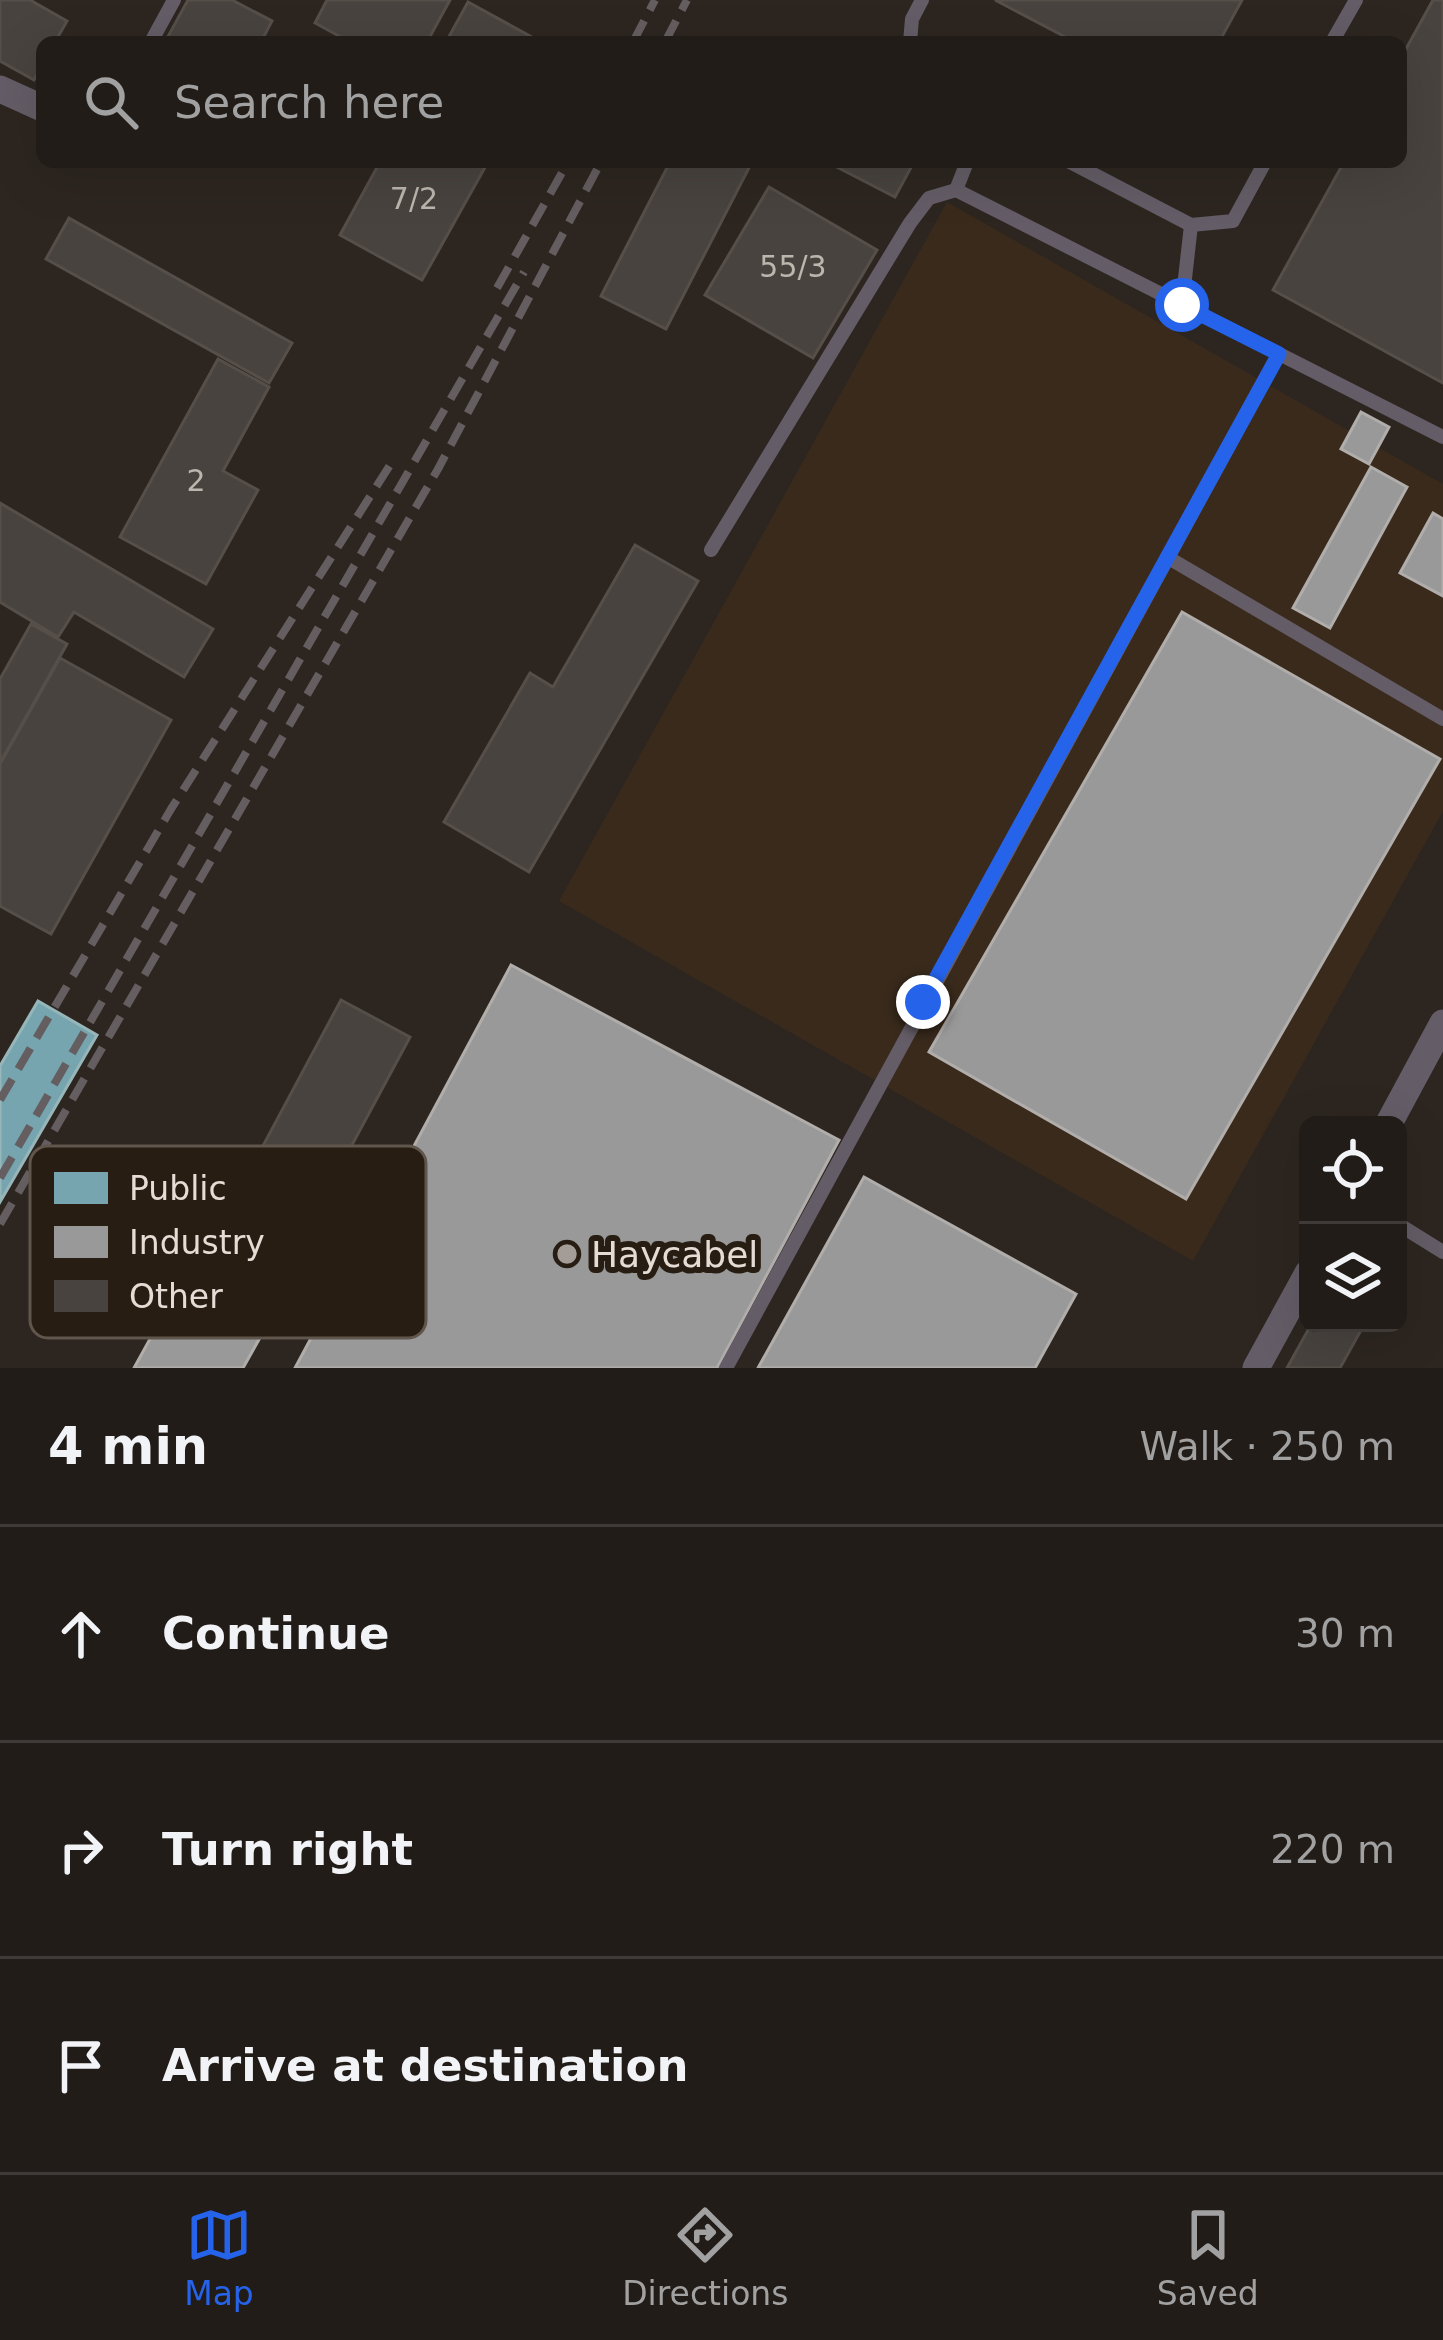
<!DOCTYPE html>
<html lang="en">
<head>
<meta charset="utf-8">
<style>
  body { margin:0; font-family:"DejaVu Sans",sans-serif; background:#2e2925; color:#f1f3f6 }
  .controls { position:absolute; right:36px; bottom:36px; display:grid; overflow:hidden; border-radius:18px; box-shadow:0 12px 48px #0002 }
  .controls button { width:108px; height:108px; display:grid; place-items:center; padding:0; border:0; border-bottom:3px solid #3f3a37; background:#221c18; color:#f1f3f6; font:60px sans-serif }
  .stop { position:absolute; width:36px; height:36px; margin:-27px; border:9px solid #2563eb; border-radius:50%; background:#fff }
  .stop.end { background:#2563eb; border-color:#fff; box-shadow:0 3px 12px #0008 }
  .list { margin:0; padding:0; list-style:none }
  h2 { display:flex; justify-content:space-between; align-items:center; height:156px; margin:0; padding:0 48px; font-size:51px }
  h2 small { font-size:39px; font-weight:400; color:#a2a1a2 }
  .list li { display:grid; grid-template-columns:78px 1fr auto; gap:36px; align-items:center; box-sizing:border-box; height:216px; padding:0 48px; border-top:3px solid #3f3a37 }
  .list b { display:block; font-size:45px; white-space:nowrap }
  .list em { font-size:39px; font-style:normal; color:#a2a1a2 }
  .icon { flex:none; width:66px; height:66px; fill:none; stroke:currentColor; stroke-width:2; stroke-linecap:round; stroke-linejoin:round }
  .map { position:relative; flex:none; width:1443px; height:1368px; overflow:hidden }
  .search { position:absolute; background:#221c18; box-shadow:0 12px 48px #0002; left:36px; right:36px; top:36px; height:132px; display:flex; align-items:center; gap:30px; box-sizing:border-box; padding:0 42px; border-radius:18px; color:#a2a1a2; font-size:45px }
  .sheet { height:804px; background:#221c18 }
  nav { display:flex; justify-content:space-around; align-items:center; box-sizing:border-box; height:168px; border-top:3px solid #3f3a37; background:#221c18; font-size:33px; color:#a2a1a2 }
  nav a { display:grid; justify-items:center; gap:6px }
  nav .on { color:#2563eb }
  .map>svg:first-child { display:block }
  .built { fill:#392a1c }
  .public { fill:#76a5af; stroke:#97b6ba; stroke-width:3 }
  .industry { fill:#999; stroke:#b0adab; stroke-width:3 }
  .building { fill:#48433e; stroke:#554e49; stroke-width:3 }
  .lines { fill:none; stroke-linecap:round; stroke-linejoin:round }
  .service { stroke:#645d67; stroke-width:14 }
  .minor { stroke:#645d67; stroke-width:27 }
  .rail { stroke:#655e61; stroke-width:8; stroke-dasharray:24 12; stroke-linecap:butt }
  .route { stroke:#2563eb; stroke-width:15 }
  .poi-dot { fill:#a49c96; stroke:#281d12; stroke-width:4.5 }
  .labels { text-anchor:middle; dominant-baseline:central; stroke-width:12; stroke-linejoin:round; paint-order:stroke }
  .number-label { font-size:30px; fill:#bdb6af }
  .poi-label { font-size:36px; fill:#e4dcd5; stroke:#281d12; text-anchor:start }
  .key { fill:#281d12; stroke:#60564c; stroke-width:3 }
  .key-label { font-size:33px; fill:#e4dcd5 }
</style>
</head>
<body>
<div class="map">
<svg width="1443" height="1368" viewBox="0 0 1443 1368">
  <rect width="100%" height="100%" fill="#2d2620"/>
  <path class="built" d="M947,202L1443,484V811L1193,1261L559,901Z"/>
  <path class="public" d="M38,1001L97,1035L0,1202V1066Z"/>
  <path class="industry" d="M1361,412L1389,427L1369,464L1341,449Z
    M1371,467L1407,487L1330,628L1293,608Z
    M1433,513L1443,519V596L1400,573Z
    M1182,612L1440,759L1186,1199L929,1052Z
    M511,965L839,1140L717,1368H295Z
    M864,1177L1076,1294L1035,1368H758Z
    M219,1214L303,1261L243,1368H134Z"/>
  <path class="building" d="M0,0H30L67,21L55,42H42V66L34,80L0,61Z
    M188,0H232L272,21L261,42H165Z
    M327,0H450L427,42H350L315,23Z
    M995,0H1242L1219,42H1075Z
    M1433,0H1443V383L1273,290L1344,162H1401V58Z
    M468,2L541,42H446Z
    M380,162H488L422,280L340,235Z
    M670,162H752L666,329L601,296Z
    M827,162H914L895,197Z
    M769,187L877,250L813,358L705,295Z
    M69,218L292,343L269,383L46,259Z
    M218,359L269,387L223,471L258,490L206,584L120,537Z
    M0,503L213,629L184,677L74,612L58,637L0,602Z
    M635,545L698,581L529,872L444,822L530,673L553,687Z
    M31,624L67,644L0,763V679Z
    M60,658L171,720L51,934L0,906V764Z
    M341,1000L410,1037L310,1223L241,1187Z
    M1312,1323H1365L1340,1368H1287Z"/>
  <g class="lines">
    <path class="service" d="M151,42L174,0
      M910,42L912,19L922,0
      M1332,42L1356,0
      M967,162L956,190L1443,437
      M1070,162L1191,225L1233,221L1265,162
      M1182,305L1191,225
      M711,550L910,223L929,198L956,190
      M1167,557L1443,719
      M1398,1224L1443,1252
      M726,1368L1279,354"/>
    <path class="minor" d="M0,89L42,108
      M1388,1125L1443,1023
      M1256,1368L1308,1273"/>
    <path class="rail" d="M633,42L655,0
      M665,42L687,0
      M497,288L568,162
      M0,1100L171,809L392,462
      M0,1178L524,272
      M0,1224L438,469L601,162"/>
  </g>
  <g class="lines">
    <path class="route" d="M923,1002L1279,354L1182,305"/>
  </g>
  <circle class="poi-dot" cx="567" cy="1254" r="12"/>
  <g class="labels">
    <g class="number-label">
      <text x="414" y="198">7/2</text>
      <text x="793" y="266">55/3</text>
      <text x="196" y="480">2</text>
    </g>
    <g class="poi-label">
      <text x="591" y="1254">Haycabel</text>
    </g>
  </g>
  <rect x="30" y="1146" width="396" height="192" rx="18" class="key"/>
  <rect x="54" y="1172" width="54" height="32" fill="#76a5af"/>
  <rect x="54" y="1226" width="54" height="32" fill="#999"/>
  <rect x="54" y="1280" width="54" height="32" fill="#48433e"/>
  <g class="key-label">
    <text x="129" y="1200">Public</text>
    <text x="129" y="1254">Industry</text>
    <text x="129" y="1308">Other</text>
  </g>
</svg>
<div class="controls">
<button><svg class="icon" aria-label="locate" viewBox="0 0 24 24"><circle cx="12" cy="12" r="6"/><path d="M12 2v4M12 18v4M2 12h4M18 12h4"/></svg></button>
<button><svg class="icon" aria-label="layers" viewBox="0 0 24 24"><path d="M12 4l9 5-9 5-9-5zM3 14l9 5 9-5"/></svg></button>
</div>
<div class="stop" style="left:1182px;top:305px"></div>
<div class="stop end" style="left:923px;top:1002px"></div>
<div class="search"><svg class="icon" aria-label="search" viewBox="0 0 24 24"><circle cx="10" cy="10" r="6"/><path d="M15 15l6 6"/></svg>Search here</div>
</div>
<section class="sheet">
<h2>4 min<small>Walk · 250 m</small></h2>
<ul class="list">
<li><svg class="icon" aria-label="ahead" viewBox="0 0 24 24"><path d="M12 20V5M6 11l6-6 6 6"/></svg><div><b>Continue</b></div><em>30 m</em></li>
<li><svg class="icon" aria-label="right" viewBox="0 0 24 24"><path d="M7 20v-9h11M14 6l5 5-5 5"/></svg><div><b>Turn right</b></div><em>220 m</em></li>
<li><svg class="icon" aria-label="arrive" viewBox="0 0 24 24"><path d="M6 21V4h12l-3 4 3 4H6"/></svg><div><b>Arrive at destination</b></div></li>
</ul>
</section>
<nav>
<a class="on"><svg class="icon" aria-label="map" viewBox="0 0 24 24"><path d="M3 6l6-2 6 2 6-2v14l-6 2-6-2-6 2zM9 4v14M15 6v14"/></svg>Map</a>
<a><svg class="icon" aria-label="directions" viewBox="0 0 24 24"><path d="M12 3l9 9-9 9-9-9zM9 14v-3h6M13 9l2 2-2 2"/></svg>Directions</a>
<a><svg class="icon" aria-label="saved" viewBox="0 0 24 24"><path d="M7 4h10v16l-5-4-5 4z"/></svg>Saved</a>
</nav>
</body>
</html>
